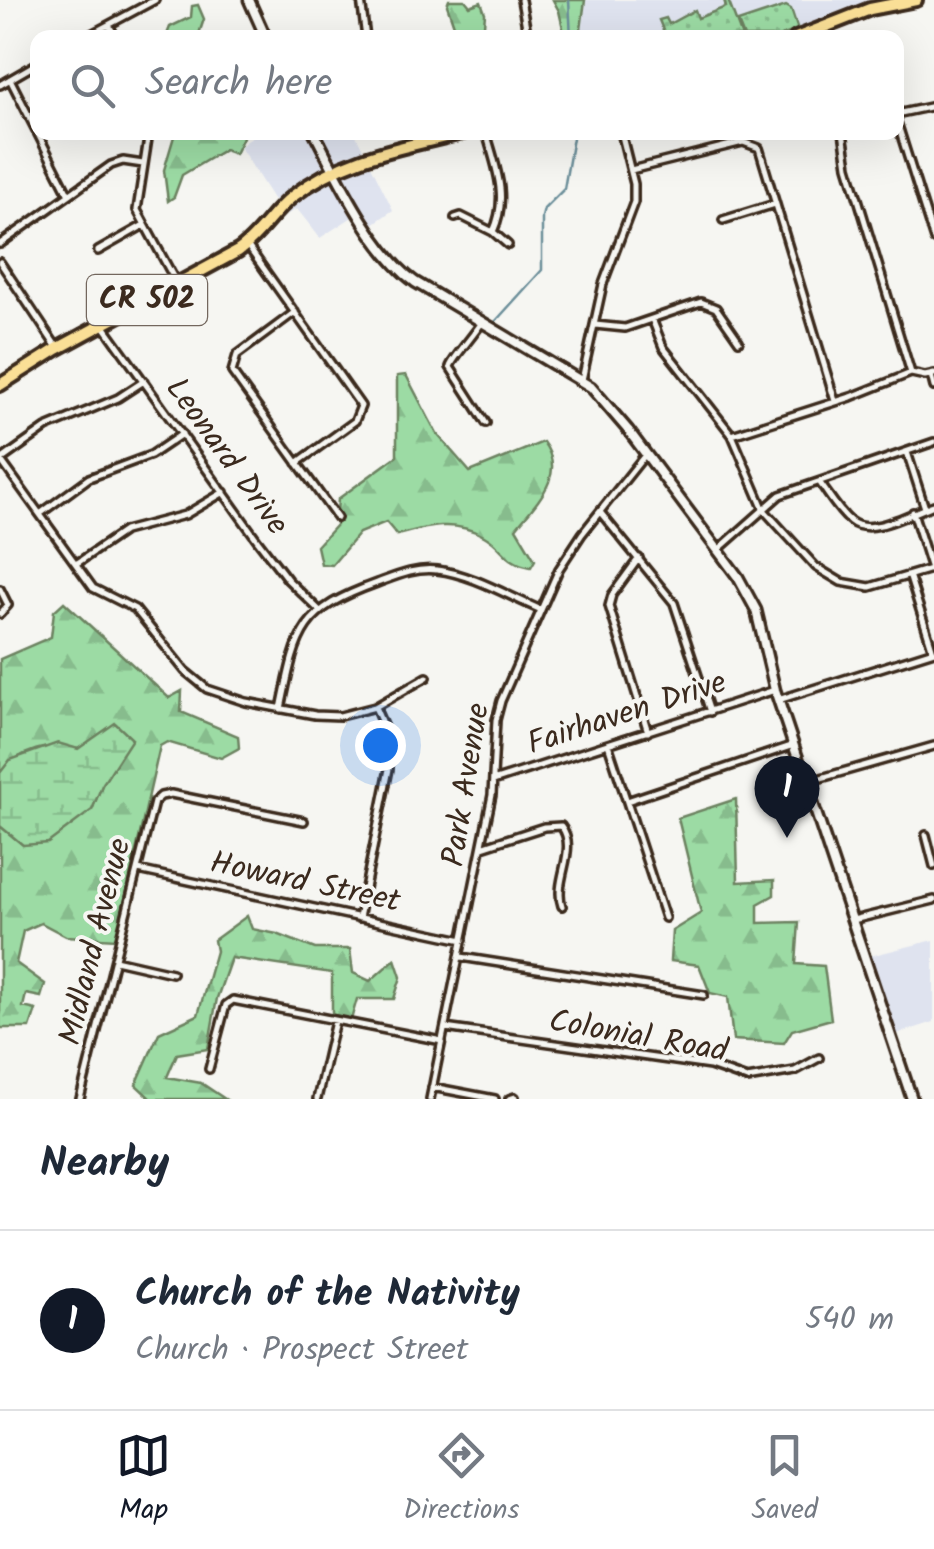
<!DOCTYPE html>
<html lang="en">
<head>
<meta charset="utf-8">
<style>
  body { margin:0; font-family:Kalam,sans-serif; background:#f2f2f3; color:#1f2937 }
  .you { position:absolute; left:380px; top:745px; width:35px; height:35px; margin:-25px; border:8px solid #fff; border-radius:50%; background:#1a73e8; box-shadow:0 0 0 15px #1a73e833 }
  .badge { display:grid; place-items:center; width:65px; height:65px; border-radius:50%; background:#111827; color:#fff; font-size:32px; font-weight:700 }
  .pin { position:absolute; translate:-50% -82px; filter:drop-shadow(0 2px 5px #0008) }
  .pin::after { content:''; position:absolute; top:52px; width:35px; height:30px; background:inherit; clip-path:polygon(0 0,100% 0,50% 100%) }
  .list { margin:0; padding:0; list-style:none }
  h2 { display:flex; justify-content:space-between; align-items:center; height:130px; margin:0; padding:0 40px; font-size:42px }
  h2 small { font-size:32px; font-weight:400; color:#747a83 }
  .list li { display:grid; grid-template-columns:65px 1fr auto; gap:30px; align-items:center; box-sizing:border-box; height:180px; padding:0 40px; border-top:2px solid #e0e1e3 }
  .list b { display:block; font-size:38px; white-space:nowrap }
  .list p { margin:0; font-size:32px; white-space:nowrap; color:#747a83 }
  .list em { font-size:32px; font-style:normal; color:#747a83 }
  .icon { flex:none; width:55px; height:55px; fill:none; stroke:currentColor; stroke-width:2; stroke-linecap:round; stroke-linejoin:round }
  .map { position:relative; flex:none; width:934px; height:1099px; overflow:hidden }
  .search { position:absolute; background:#fff; box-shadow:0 10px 40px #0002; left:30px; right:30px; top:30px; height:110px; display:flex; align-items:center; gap:25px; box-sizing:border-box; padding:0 35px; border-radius:20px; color:#747a83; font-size:38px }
  .sheet { height:310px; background:#fff }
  nav { display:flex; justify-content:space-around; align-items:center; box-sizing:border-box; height:140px; border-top:2px solid #e0e1e3; background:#fff; font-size:28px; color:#747a83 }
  nav a { display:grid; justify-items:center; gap:5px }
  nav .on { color:#111827 }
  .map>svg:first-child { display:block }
  .built { fill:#dfe3ef }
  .grass { fill:url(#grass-dots); stroke:#6c8261; stroke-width:2.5 }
  .forest { fill:url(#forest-firs); stroke:#6c8261; stroke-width:2.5 }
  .wetland { fill:url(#wetland-marsh); stroke:#6c8261; stroke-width:2.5 }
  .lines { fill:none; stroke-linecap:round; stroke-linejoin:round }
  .stream { stroke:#6c8f9a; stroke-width:2.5 }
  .minor-casing { stroke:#3b2a1e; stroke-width:12 }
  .secondary-casing { stroke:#3b2a1e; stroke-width:15 }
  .primary-casing { stroke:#3b2a1e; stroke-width:18 }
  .minor { stroke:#f6f6f2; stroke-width:5 }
  .secondary { stroke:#f6f6f2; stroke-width:8 }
  .primary { stroke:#fadf96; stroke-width:10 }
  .labels { text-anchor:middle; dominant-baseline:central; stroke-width:8; stroke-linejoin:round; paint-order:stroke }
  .shield { fill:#f6f6f2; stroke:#73675e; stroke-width:2.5 }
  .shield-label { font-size:30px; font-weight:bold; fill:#3b2a1e }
  .street-label { font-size:32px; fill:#3b2a1e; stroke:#f6f6f2 }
</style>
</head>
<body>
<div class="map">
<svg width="934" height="1099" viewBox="0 0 934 1099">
  <defs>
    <pattern id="grass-dots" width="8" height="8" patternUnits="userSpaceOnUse" patternTransform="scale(2.5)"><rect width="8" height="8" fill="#9cdba4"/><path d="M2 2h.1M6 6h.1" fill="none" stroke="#87bc8d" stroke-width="1.8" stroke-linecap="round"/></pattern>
    <pattern id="forest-firs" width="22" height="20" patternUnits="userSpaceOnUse" patternTransform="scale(2.5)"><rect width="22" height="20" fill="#9cdba4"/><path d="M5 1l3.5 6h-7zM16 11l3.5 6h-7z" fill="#87bc8d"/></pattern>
    <pattern id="wetland-marsh" width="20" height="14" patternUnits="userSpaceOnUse" patternTransform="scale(2.5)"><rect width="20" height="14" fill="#9cdba4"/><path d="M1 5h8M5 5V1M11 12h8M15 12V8" fill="none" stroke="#87bc8d"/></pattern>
  </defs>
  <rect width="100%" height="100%" fill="#f6f6f2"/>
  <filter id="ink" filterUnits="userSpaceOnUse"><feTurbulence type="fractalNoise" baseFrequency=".01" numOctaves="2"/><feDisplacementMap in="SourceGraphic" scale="20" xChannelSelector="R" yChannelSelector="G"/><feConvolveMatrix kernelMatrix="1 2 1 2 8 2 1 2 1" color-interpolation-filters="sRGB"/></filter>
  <g filter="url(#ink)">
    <path class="built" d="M586,0H874L778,37L580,38Z
      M256,133H355L393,210L373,224L363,210L320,238L297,209L284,216L240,147Z
      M934,940V1022L894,1035L866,957Z"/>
    <path class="grass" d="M724,0H728L742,37H666L659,20L666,18L669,24L695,10L698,18L726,7Z
      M786,6L791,9L798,30L778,37H744L738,22Z"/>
    <path class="forest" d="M449,0H465L470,6L481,2L485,13L483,37H458L447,5Z
      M553,0H585L580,37H565L559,11Z
      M198,5L204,19L198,37H166L170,27L191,17L192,6Z
      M175,133H241L243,137L235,154L224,150L182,175L174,197L168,201L164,170Z
      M406,375L437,434L470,472L543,442C568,474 536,503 516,528L535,560L531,567C505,563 504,547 484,536C454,519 427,527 397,535L386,522L359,533L332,565L321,564L317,546L336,525L338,499L397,456V376Z
      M64,602L169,698L182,691L181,712L238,736L239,748L221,758L167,742L160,746L116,939L66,936L41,923L23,931L16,963L45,984L41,997L26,994L23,1007L36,1010L30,1028H0V826L23,845L92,810L102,785L131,739L115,724L78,749C52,741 18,751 0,773V659L51,637L54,611Z
      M736,799L738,882L774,880V895L758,904V923L799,922L796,964L824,966L831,1019L792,1030L784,1043L733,1040L728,997L710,993L699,965L670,961L672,931L701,913L678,818Z
      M247,916L252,929L277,934L315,949H350L353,973L370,981L395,959L401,977L394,999H357L350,1023L332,1020V973L231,958L217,998L208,1049L177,1054L167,1077L201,1083L225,1099H151L136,1085L159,1033L198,1015L216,951L214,940Z"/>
    <path class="wetland" d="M115,723L132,739L102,785L92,810L48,843L23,845L0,826V773L10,760L58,743L78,749Z"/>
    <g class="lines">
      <path class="stream" d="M569,0L571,38
        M494,323L542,270V217L544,209L564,189L574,132"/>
      <defs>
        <path id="minor" d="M361,0L366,38
          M521,0L528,38
          M109,25L116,38
          M84,38L155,0
          M10,79L69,195
          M0,85L38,63
          M896,114L934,106
          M896,119L934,240
          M149,132L137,210L176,282
          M486,132C496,168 509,197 493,232
          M843,132L848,166L911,373
          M631,170L743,142L759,148L835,401
          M455,218L461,216L493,232L508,245
          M723,220L775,204
          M0,244L111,165L123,161L143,164
          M247,245L361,406L355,421L297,463
          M98,251L144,225
          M0,262L56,346
          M295,312L237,355L232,372L337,518
          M652,319L663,347L732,435L764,510L816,567L841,582L870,587L934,568
          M482,322C475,334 452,359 450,367L486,423
          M595,325L625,328L701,302L716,308L739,341
          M104,326L258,541L288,580L319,610
          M931,375L934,387
          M582,380L603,284L634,202V184L621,132
          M732,435L851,397L911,373L925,376L934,374
          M907,452L925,508
          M0,459L93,588L135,609L185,671L207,689L246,702L315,715L340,716L375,707L427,677
          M1,460L46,428L118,398L144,381
          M820,483C829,495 838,511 850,521C870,538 912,512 934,505
          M600,512L674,603L710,712
          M913,512L931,569
          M40,514L89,478L151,455L182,434
          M719,549L780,495L934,442
          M639,558L612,595L609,606L648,732
          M76,564L124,531L185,515L224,492
          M910,578L933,651
          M0,589L8,605L0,614
          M778,700L934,651
          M281,709C297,631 299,611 377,583C396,576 417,567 437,570C472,574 508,596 539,609
          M608,744L665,918
          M493,781L775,690
          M807,782L934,746
          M627,801L794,745
          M926,835L934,866
          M482,847L544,827L561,826C579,849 553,880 562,906
          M138,870L463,940
          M359,918L389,769L388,737L375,707
          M853,920L934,900
          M461,957L704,995
          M115,960L172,973
          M445,1028L710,1066L747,1079L795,1071L819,1058
          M209,1069L226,1005L233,1000L442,1041
          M432,1087L495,1099
          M80,1099L154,802L161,796L171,794L304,821
          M317,1099L335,1021
          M430,1099L492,795L496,720L501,701L559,569L582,534L645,455
          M509,1099L515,1097"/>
        <path id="secondary" d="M249,0L266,38
          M314,132C338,178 373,252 415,282L591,387L628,430L738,577L756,610L775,690L912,1099"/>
        <path id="primary" d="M796,38L870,9L916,0
          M0,385L57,349L238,251C260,236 272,212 293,196C346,155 402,148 466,132"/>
      </defs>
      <use href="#minor" class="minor-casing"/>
      <use href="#secondary" class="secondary-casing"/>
      <use href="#primary" class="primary-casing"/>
      <use href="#minor" class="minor"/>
      <use href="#secondary" class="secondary"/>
      <use href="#primary" class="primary"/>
    </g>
  </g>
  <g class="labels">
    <rect class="shield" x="87" y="275" width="120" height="50" rx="8"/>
    <g class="shield-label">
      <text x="147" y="300">CR 502</text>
    </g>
    <g class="street-label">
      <text transform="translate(226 457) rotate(54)">Leonard Drive</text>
      <text transform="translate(627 714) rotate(-18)">Fairhaven Drive</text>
      <text transform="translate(467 785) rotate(-81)">Park Avenue</text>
      <text transform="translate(305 883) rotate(12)">Howard Street</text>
      <text transform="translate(96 942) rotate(-76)">Midland Avenue</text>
      <text transform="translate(638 1037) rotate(10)">Colonial Road</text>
    </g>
  </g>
</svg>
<div class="you"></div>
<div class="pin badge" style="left:787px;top:838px">1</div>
<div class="search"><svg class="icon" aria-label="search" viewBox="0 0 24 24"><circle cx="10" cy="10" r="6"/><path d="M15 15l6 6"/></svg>Search here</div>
</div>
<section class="sheet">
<h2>Nearby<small></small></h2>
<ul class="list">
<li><span class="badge">1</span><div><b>Church of the Nativity</b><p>Church · Prospect Street</p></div><em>540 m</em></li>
</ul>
</section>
<nav>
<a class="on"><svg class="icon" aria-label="map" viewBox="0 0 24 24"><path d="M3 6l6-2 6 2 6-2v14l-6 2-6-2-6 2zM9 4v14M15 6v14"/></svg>Map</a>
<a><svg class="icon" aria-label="directions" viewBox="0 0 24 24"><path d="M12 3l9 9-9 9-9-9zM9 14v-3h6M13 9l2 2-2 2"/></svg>Directions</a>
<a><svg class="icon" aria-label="saved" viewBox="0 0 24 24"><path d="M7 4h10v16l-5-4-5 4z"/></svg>Saved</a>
</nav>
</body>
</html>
